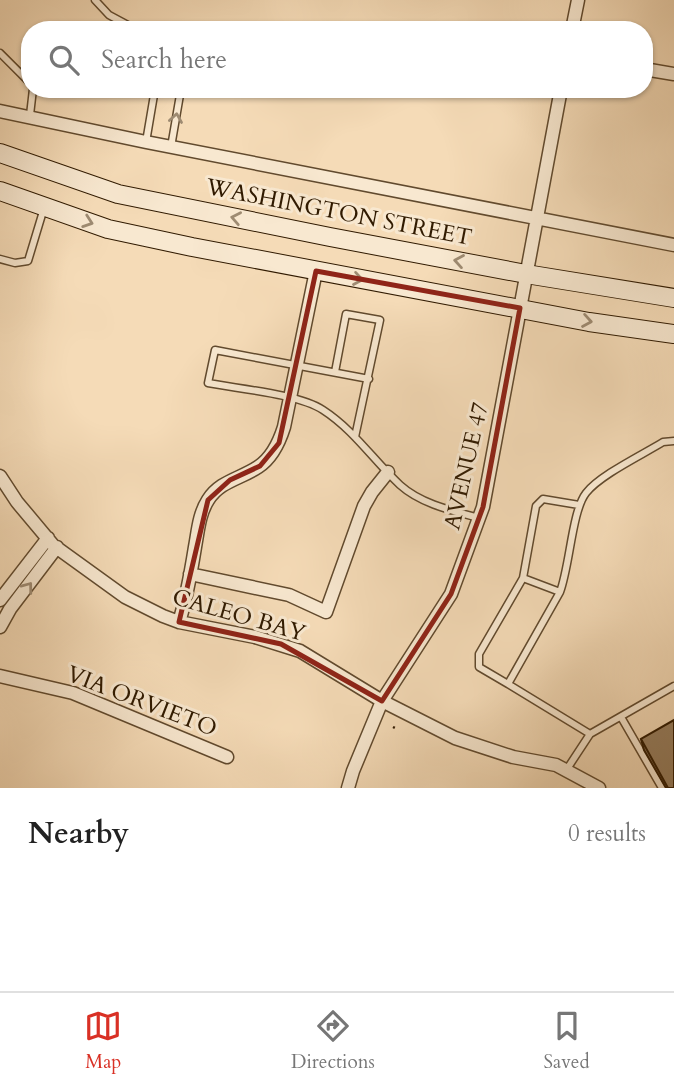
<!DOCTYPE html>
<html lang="en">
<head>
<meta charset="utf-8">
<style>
  body { margin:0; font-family:Cardo,serif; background:#f6f6f6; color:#222 }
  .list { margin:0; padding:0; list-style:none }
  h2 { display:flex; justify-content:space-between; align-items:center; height:91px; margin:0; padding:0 28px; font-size:30px }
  h2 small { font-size:23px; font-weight:400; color:#767676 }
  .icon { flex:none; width:38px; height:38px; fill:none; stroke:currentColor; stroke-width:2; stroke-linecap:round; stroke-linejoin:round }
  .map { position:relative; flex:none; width:674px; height:788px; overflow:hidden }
  .search { position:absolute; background:#fff; box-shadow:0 2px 5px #0004; left:21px; right:21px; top:21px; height:77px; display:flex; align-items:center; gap:18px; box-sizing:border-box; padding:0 24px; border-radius:28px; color:#767676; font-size:26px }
  .sheet { height:203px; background:#fff }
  nav { display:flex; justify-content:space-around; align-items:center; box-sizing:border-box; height:98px; border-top:2px solid #e0e0e0; background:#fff; font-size:19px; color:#767676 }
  nav a { display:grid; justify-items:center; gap:4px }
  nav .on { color:#d93025 }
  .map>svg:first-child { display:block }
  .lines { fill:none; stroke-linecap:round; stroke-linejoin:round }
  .lane-casing { stroke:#614a2e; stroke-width:9 }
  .street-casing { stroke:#614a2e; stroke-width:15 }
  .secondary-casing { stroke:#301a00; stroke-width:20 }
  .path { stroke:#301a00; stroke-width:2.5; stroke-dasharray:2 3.5; stroke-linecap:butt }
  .lane { stroke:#f8e8d0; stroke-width:6 }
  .street { stroke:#f8e8d0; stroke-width:12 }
  .secondary { stroke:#f8e8d0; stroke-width:18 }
  .wall { fill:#816c52; stroke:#301a00; stroke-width:2 }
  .building { fill:#967e5f; stroke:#301a00; stroke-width:2 }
  .oneway { stroke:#9e8b72 }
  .marked { fill:none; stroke:#8f2418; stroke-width:5; stroke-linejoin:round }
  .labels { text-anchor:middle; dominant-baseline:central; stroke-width:6; stroke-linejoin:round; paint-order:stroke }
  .street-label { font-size:23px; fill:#301a00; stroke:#f8e8d0 }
</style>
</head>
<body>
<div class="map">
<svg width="674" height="788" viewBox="0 0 674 788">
  <rect width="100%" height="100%" fill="#f5dbb7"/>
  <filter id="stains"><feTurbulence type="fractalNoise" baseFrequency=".00286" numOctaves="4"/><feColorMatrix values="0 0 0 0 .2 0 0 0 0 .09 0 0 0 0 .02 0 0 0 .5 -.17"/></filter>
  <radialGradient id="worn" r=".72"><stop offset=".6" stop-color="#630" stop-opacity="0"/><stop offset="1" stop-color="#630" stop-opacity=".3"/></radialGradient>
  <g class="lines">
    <defs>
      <path id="lane" d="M95,0L109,15L137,30
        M0,53L30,83
        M30,115L33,89
        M146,142L155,89
        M171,147L181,89
        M0,259L15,263L28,261L44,208
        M335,372L346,314L380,320L355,437
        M369,379L215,350L208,383C239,389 299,394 323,410C354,430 374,461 400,485C421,504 453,511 479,518
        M523,578L560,592
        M508,684L479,667V654L523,578L536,506L543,499L579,505
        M621,717L662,788
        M590,734L508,684L560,592C570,565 572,511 586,493C600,475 642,455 663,442L674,441
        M567,769L590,734L674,686"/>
      <path id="street" d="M572,30L578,0
        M644,69L674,74
        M0,111L146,142L674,245
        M0,476L17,502L53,545L125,597L163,616L179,622L255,637L300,651L382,701L455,738L513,757L556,765L599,788
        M190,574L289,595L326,612L364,506L372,492L388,472
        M0,600L48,538
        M179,622C187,597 191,572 195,547C198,531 199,514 208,500C220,481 240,479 258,467C272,458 279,443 284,427L316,271
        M0,627L10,609L57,547
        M0,676L73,693L227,757
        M348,788L353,771L382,701L451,594L483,507L561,89"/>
      <path id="secondary" d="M0,153L118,194L330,237L526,274L674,298
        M0,191L108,229L192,247L589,322L674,334"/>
    </defs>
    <use href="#lane" class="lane-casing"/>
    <use href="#street" class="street-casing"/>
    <use href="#secondary" class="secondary-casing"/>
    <path class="path" d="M393,727L395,728L397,726"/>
    <use href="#lane" class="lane"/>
    <use href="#street" class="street"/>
    <use href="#secondary" class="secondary"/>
  </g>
  <path class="wall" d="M641,739L674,788H666L644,750Z"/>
  <path class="building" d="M674,720V788H668L641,739Z"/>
  <defs><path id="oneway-chevron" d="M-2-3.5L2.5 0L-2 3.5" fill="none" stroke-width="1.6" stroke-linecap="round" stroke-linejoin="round" transform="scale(1.75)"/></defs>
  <g class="oneway">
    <use href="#oneway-chevron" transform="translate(176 118) rotate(-81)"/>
    <use href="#oneway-chevron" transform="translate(236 218) rotate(-169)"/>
    <use href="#oneway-chevron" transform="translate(88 222) rotate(19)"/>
    <use href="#oneway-chevron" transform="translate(459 261) rotate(-170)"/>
    <use href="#oneway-chevron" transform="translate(358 279) rotate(10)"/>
    <use href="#oneway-chevron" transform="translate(587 321) rotate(10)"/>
    <use href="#oneway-chevron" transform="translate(28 587) rotate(-53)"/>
  </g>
  <path class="marked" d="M316,271L520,308L483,507L451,594L382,701L281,644L179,622L208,500L230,480L260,466L279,443Z"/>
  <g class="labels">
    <g class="street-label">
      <text transform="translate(339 212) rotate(11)">WASHINGTON STREET</text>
      <text transform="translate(466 466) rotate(-77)">AVENUE 47</text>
      <text transform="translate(239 615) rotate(16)">CALEO BAY</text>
      <text transform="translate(142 701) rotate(21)">VIA ORVIETO</text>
    </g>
  </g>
  <rect width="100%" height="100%" filter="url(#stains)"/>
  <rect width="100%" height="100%" fill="url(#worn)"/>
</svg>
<div class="search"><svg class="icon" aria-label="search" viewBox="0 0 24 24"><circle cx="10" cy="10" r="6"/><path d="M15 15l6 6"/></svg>Search here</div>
</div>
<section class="sheet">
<h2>Nearby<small>0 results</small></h2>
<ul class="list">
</ul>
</section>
<nav>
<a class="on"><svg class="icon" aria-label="map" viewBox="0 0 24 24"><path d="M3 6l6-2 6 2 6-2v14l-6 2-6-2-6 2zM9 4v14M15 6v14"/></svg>Map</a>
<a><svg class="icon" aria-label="directions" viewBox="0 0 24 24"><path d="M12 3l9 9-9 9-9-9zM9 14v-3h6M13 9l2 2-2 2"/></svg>Directions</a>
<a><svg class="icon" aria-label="saved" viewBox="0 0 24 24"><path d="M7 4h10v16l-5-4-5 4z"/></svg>Saved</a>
</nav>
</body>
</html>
